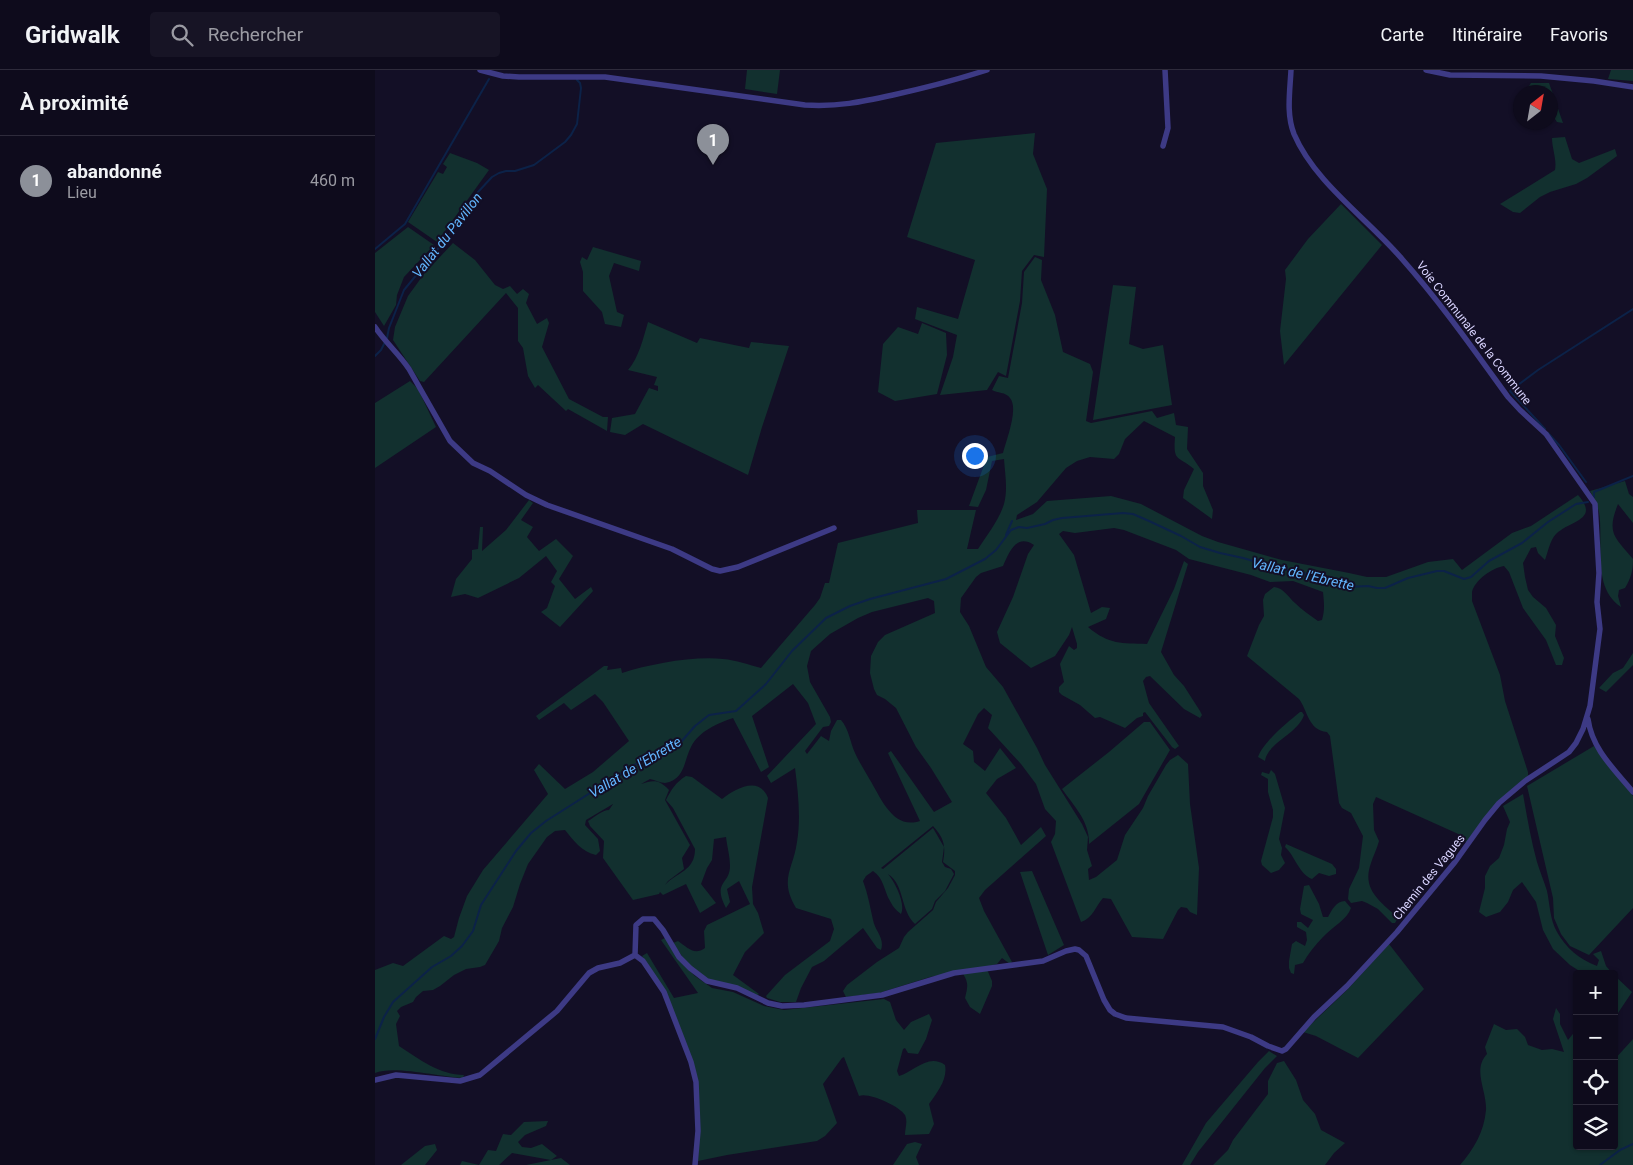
<!DOCTYPE html>
<html lang="fr">
<head>
<meta charset="utf-8">
<style>
  body { margin:0; font-family:Roboto,sans-serif; background:#171425; color:#f1f3f6 }
  .controls { position:absolute; right:15px; bottom:15px; display:grid; overflow:hidden; border-radius:5px; box-shadow:0 1px 4px #0004 }
  .controls button { width:45px; height:45px; display:grid; place-items:center; padding:0; border:0; border-bottom:1px solid #2e2b3b; background:#0e0b1c; color:#f1f3f6; font:25px sans-serif }
  .compass { position:absolute; left:1138px; top:15px; width:45px; height:45px; border-radius:50%; background:#0e0b1c; box-shadow:0 1px 4px #0004; rotate:31deg }
  .you { position:absolute; left:599px; top:385px; width:18px; height:18px; margin:-12px; border:4px solid #fff; border-radius:50%; background:#1a73e8; box-shadow:0 0 0 8px #1a73e833 }
  .badge { display:grid; place-items:center; width:32px; height:32px; border-radius:50%; background:#8c9099; color:#fff; font-size:16px; font-weight:700 }
  .pin { position:absolute; translate:-50% -41px; filter:drop-shadow(0 1px 2px #0008) }
  .pin::after { content:''; position:absolute; top:26px; width:18px; height:15px; background:inherit; clip-path:polygon(0 0,100% 0,50% 100%) }
  .list { margin:0; padding:0; list-style:none }
  h2 { display:flex; justify-content:space-between; align-items:center; height:65px; margin:0; padding:0 20px; font-size:21px }
  h2 small { font-size:16px; font-weight:400; color:#9b9ba3 }
  .list li { display:grid; grid-template-columns:32px 1fr auto; gap:15px; align-items:center; box-sizing:border-box; height:90px; padding:0 20px; border-top:1px solid #2e2b3b }
  .list b { display:block; font-size:19px; white-space:nowrap }
  .list p { margin:0; font-size:16px; white-space:nowrap; color:#9b9ba3 }
  .list em { font-size:16px; font-style:normal; color:#9b9ba3 }
  .icon { flex:none; width:28px; height:28px; fill:none; stroke:currentColor; stroke-width:2; stroke-linecap:round; stroke-linejoin:round }
  .map { position:relative; flex:none; width:1258px; height:1095px; overflow:hidden }
  header { display:flex; align-items:center; gap:30px; box-sizing:border-box; height:70px; padding:0 25px; background:#0e0b1c; border-bottom:1px solid #2e2b3b }
  header strong { font-size:24px }
  nav { display:flex; gap:28px; margin-inline-start:auto; font-size:18px }
  .search { width:350px; height:45px; background:#171425; display:flex; align-items:center; gap:12px; box-sizing:border-box; padding:0 18px; border-radius:5px; color:#9b9ba3; font-size:19px }
  main { display:flex }
  aside { flex:1; background:#0e0b1c }
  .map>svg:first-child { display:block }
  .green { fill:#12302f; fill-rule:evenodd }
  .lines { fill:none; stroke-linecap:round; stroke-linejoin:round }
  .stream { stroke:#0c2248; stroke-width:2 }
  .street { stroke:#3d3a85; stroke-width:5.5 }
  .labels { text-anchor:middle; dominant-baseline:central; stroke-width:4; stroke-linejoin:round; paint-order:stroke }
  .street-label { font-size:12px; fill:#d9d4ff; stroke:#130f26 }
  .water-label { font-size:14px; font-style:italic; fill:#62b6ff; stroke:#130f26 }
</style>
</head>
<body>
<header>
<strong>Gridwalk</strong>
<div class="search"><svg class="icon" aria-label="search" viewBox="0 0 24 24"><circle cx="10" cy="10" r="6"/><path d="M15 15l6 6"/></svg>Rechercher</div>
<nav><a>Carte</a><a>Itinéraire</a><a>Favoris</a></nav>
</header>
<main>
<aside>
<h2>À proximité<small></small></h2>
<ul class="list">
<li><span class="badge">1</span><div><b>abandonné</b><p>Lieu</p></div><em>460 m</em></li>
</ul>
</aside>
<div class="map">
<svg width="1258" height="1095" viewBox="0 0 1258 1095">
  <rect width="100%" height="100%" fill="#130f26"/>
  <path class="green" d="M372,0H405L402,24L370,19Z
    M1236,0H1258V11L1233,9Z
    M1156,13H1174L1188,53L1182,52L1176,43V22H1154L1152,19Z
    M660,63L658,84L672,119L669,187L659,185L647,201L645,231L631,306L623,302L612,320L565,325L578,287L582,265L540,249L542,237L583,249L600,190L532,167L561,73Z
    M1190,67L1197,89L1204,93L1240,79L1242,86L1212,108L1201,114L1175,122L1165,127L1145,143L1138,142L1125,134L1180,100C1182,89 1177,79 1177,68Z
    M75,83L102,93L114,100L62,172L33,152L63,102L68,104L72,97L68,94Z
    M966,134L1007,175L909,295L905,261L911,209L910,200L933,169Z
    M33,157L59,175L29,207L22,225L21,235L9,256L0,242V183Z
    M78,173L100,190L120,215L128,219L135,216L142,224L148,219L154,224L151,233L162,254L172,248L174,253L167,277L194,329L228,347H233L232,361L193,339L191,341L163,315L160,318L153,306L148,278L143,271V238L131,223L49,312L45,311L18,270L20,257L33,226L49,204Z
    M218,177L266,191L264,201L239,193L234,206L242,242L249,245L246,257L230,254L227,242L208,221V202L205,192L207,187L212,190Z
    M660,187L667,190L666,210L680,245L688,282L715,294L718,302L711,351L716,353L777,341L782,348L799,343L801,355L813,357L812,379L828,403V416L838,440L837,449L808,428L809,420L819,399C803,385 798,393 800,367L769,351L750,369L744,384L739,389L715,387L702,391L691,398L662,432L642,445L641,450L658,444L672,431L736,426L766,434L827,466L843,472L907,490L974,503L992,507H1011L1053,492L1078,489L1087,500L1137,463L1156,456L1203,425C1225,450 1196,450 1181,464C1175,470 1173,482 1170,490L1163,483L1161,477L1156,478L1148,493L1150,507L1153,520L1158,527L1171,538L1181,555L1180,566L1189,588L1187,595H1181L1171,570L1148,538L1134,502L1129,496C1117,498 1100,510 1097,522C1097,523 1097,530 1097,531L1125,605L1130,631L1153,702V707C1127,724 1111,749 1093,773L1088,771L1090,767L1001,727L998,734L999,760L1004,771C1002,779 998,786 996,793C986,820 1006,832 1023,848L1020,853H1017L1003,839L992,833L987,831L976,833L973,829L974,819L984,798L988,766L976,743L967,738L964,733L955,666L952,662C933,660 933,641 924,629L872,586L884,555L889,546L888,530L890,524L899,517C909,518 913,527 920,533C927,540 935,545 943,551L947,550C950,540 949,532 948,522L918,511L895,512L876,505L814,489L801,480L749,460L739,458L700,463L688,461L684,464L699,485L716,543L727,537L735,538L731,549L713,557C734,575 747,573 772,574L799,519L809,491L813,494L786,582L799,605L809,616L825,641L827,645L825,648L809,639L775,606L771,607L768,611L774,633L804,676L800,679L797,677L770,642L768,643V646L762,648L750,658L725,647L720,648L705,635L687,625L684,622V617L689,612L685,594L694,576L699,580L702,578V574L697,557L694,565L680,586L656,598L625,573L622,562L638,527L653,484L659,475C641,463 634,483 628,496L606,503L601,507L586,528L585,542L594,556L611,597L628,617L662,678L670,695L707,754L713,767L712,780L717,796L713,799L714,810L721,807L742,790L750,765L768,738L773,726L791,695L795,690L803,685L813,694L815,734L824,798L822,845L815,842L812,838L806,837L803,840L788,869L757,867L736,829L728,828C720,837 718,848 706,852L676,772L680,764L681,751L670,739L661,714L646,694L613,658L617,645L609,638L603,644L588,674L598,681L599,692L610,701L625,678L641,698L622,709L611,723L631,748L646,775L666,757L671,766L610,820L604,828L609,841L637,892L635,894L627,888L622,894L611,897L617,911V916L605,944L595,937L590,928C593,916 594,912 586,901L555,907L504,923L471,927L468,921L472,915L502,892L524,878L529,867L533,862L558,840L561,832L573,818L580,805V801L568,792C571,776 569,768 558,756L506,798L508,799L558,758L569,777L567,792L570,797L576,799L579,804L570,821L560,831L557,839L540,854C525,840 530,815 513,804C520,812 531,834 526,844C521,840 518,837 515,831C509,821 509,808 498,801L491,806L488,811C493,824 495,837 498,850C500,861 510,868 506,880L502,878L488,858L449,891L437,897L426,918L421,932H405L392,928L391,926L410,905L455,871L459,859L456,849L421,838C404,809 418,800 422,772C426,747 423,722 420,698L396,713L392,706L441,654L433,633L418,614L377,646L394,697L386,702L358,648C343,653 324,661 316,677C309,690 310,710 290,713C286,713 280,710 275,709L266,714C278,710 284,709 294,720L290,730L315,775L307,788L309,799L293,811L290,815C302,802 320,801 320,779L298,738L291,730C296,720 301,712 311,706L317,707L347,729C360,719 384,705 393,728L377,817L378,834L383,843L389,863L370,882L358,905L384,924L381,926L333,911L313,895L298,873L303,871C312,877 319,886 330,878L329,861L332,855L375,834L364,811L352,819L355,832L351,838C337,811 355,815 355,796C355,786 352,776 351,767L339,769L337,790L332,798L326,814L341,833L325,843L311,814L288,825L285,822L284,824L258,830L228,788L229,771L215,756L213,751C220,747 227,740 234,740L238,734L211,750L210,755L223,769L225,781L221,785C207,782 198,770 190,760L180,761L172,767L153,794L145,814L138,837L127,858L124,871L110,895L105,897L91,899L79,905L65,916L58,920L48,921L41,927L38,932L26,937L22,941L25,946L21,954L24,976C44,989 65,1005 89,1005L88,1008C65,1007 19,995 0,1003V900L18,893L28,896L69,866L76,869L79,867L84,848L92,826L108,800L173,724L159,700L164,694L190,719L218,702L254,671L228,632L220,624L196,640L189,633L164,650L161,646L229,596H233L232,600L246,598L247,603C276,594 317,586 348,589C361,590 374,595 386,598L440,535L445,528L450,513H454L463,473L543,453L542,440H601L592,479H603C612,465 624,450 629,434C633,419 630,404 629,389L617,391L611,420L603,437L594,436L612,387L628,383C631,370 644,339 635,328C631,322 622,323 617,320L624,306L633,308L647,233L649,202ZM553,528L559,531L560,543L510,565L503,572L496,586L495,603L499,619L502,625L510,629L521,638L541,677L556,698L577,732L559,742L516,681L513,683L545,751C518,760 506,728 495,710C490,701 484,692 480,683C475,672 474,659 466,650H462L456,661L454,671L446,666L432,684L430,681L448,657L454,656L456,652L455,647L435,612L432,596L436,581L455,564L483,548L497,542Z
    M738,215L761,217L754,274L768,279L788,275L797,335L718,350Z
    M273,252L322,273L325,268L374,278L376,272L414,276L387,357L373,405L268,354L250,365L235,362L237,348L260,344L274,318L283,321V316L279,315L282,307L253,300C264,287 268,269 273,252Z
    M547,253L571,263L572,285L562,324L520,331L503,322L508,274L523,257L543,264Z
    M35,311L43,319L61,357L0,398V333Z
    M1250,411L1254,424L1258,427V453L1243,434C1231,464 1240,467 1258,489C1258,501 1256,508 1250,518L1244,520L1243,526L1246,537C1216,517 1229,472 1224,442C1222,434 1218,427 1215,421Z
    M154,430L158,433L146,450L158,457L152,467L164,481L181,469L198,486L184,509L200,529L216,517L218,521L185,557L166,542L172,538L180,516L176,512L182,501L171,486L144,508L103,528L90,524L76,527L81,509L97,489V480L103,479L105,457H108L107,481L131,460Z
    M1258,583V595L1231,622L1224,618L1238,603L1248,598Z
    M925,642H927L929,645C923,664 892,673 890,691L883,687C888,672 913,652 925,642Z
    M769,652H775L795,680L764,734L714,774C715,752 699,736 687,719L734,682Z
    M1219,676L1258,726V838L1214,885L1195,876L1186,864L1179,848L1178,828L1152,716Z
    M896,700L900,704L910,738L904,769L907,778L906,785L910,793L904,800L896,803L887,795L886,791L898,747V740L893,722V709L886,705L887,702L894,704Z
    M1148,724C1152,747 1156,770 1162,792C1165,802 1169,811 1172,821C1175,835 1175,850 1182,862C1191,878 1204,889 1222,896L1224,890L1218,884L1226,881L1231,896L1238,904H1209L1195,895L1178,879L1168,860L1161,832L1147,812L1138,820L1133,832L1125,842L1111,847L1104,842L1110,818V806L1115,796L1124,788L1129,775L1132,759L1135,752L1128,736Z
    M911,774L957,794L961,799V804L954,806L944,803L937,809C924,804 920,786 910,777Z
    M657,801L689,875L673,885L645,802Z
    M934,815L944,834L948,847H953C957,840 961,831 970,831L976,838C972,850 957,857 948,867C940,875 933,884 928,893L920,895L919,904L916,903L914,898V891L917,874L921,871L930,876L932,870L931,862L922,857V852H926L933,858L938,850L926,844L925,839L929,816Z
    M290,868L311,897L320,906L337,918L358,922L389,936L409,940L509,929L515,932L521,950L529,960L536,952L554,944L557,950L551,969L543,984L533,983L530,978L528,979L522,1001L524,1006C539,1002 553,983 570,995C573,1009 562,1023 554,1034L559,1054L554,1064L530,1065C530,1058 533,1052 530,1045C524,1036 494,1022 484,1026L469,987L467,988L448,1014L462,1053L450,1066L442,1071L352,1085L323,1091L324,1025L291,922L267,886L272,883L299,928L323,923L286,870Z
    M1014,874L1049,919L983,988L941,966L928,962L972,920Z
    M1239,905L1257,922L1239,949Z
    M1181,938L1185,944V954L1193,970L1202,959V1076H1239V990L1258,969V1095H1085C1099,1079 1109,1062 1111,1040C1112,1020 1097,1000 1112,984L1110,977L1119,954L1131,960L1142,959L1150,967L1153,975L1167,980L1177,979L1189,982L1178,949Z
    M894,981L902,986L890,998L823,1082L815,1095H807L831,1053L883,992Z
    M909,991L921,1010L928,1030L940,1044L946,1060L970,1073L959,1083L950,1095H838L853,1080L858,1070L893,1024V1011L902,993Z
    M173,1051L171,1056L150,1065L143,1072L147,1077L156,1078L167,1074L182,1086L176,1090L137,1083L124,1095H85L87,1091L104,1095L113,1080L121,1081L128,1064L136,1065L149,1052Z
    M540,1072L547,1074L541,1087L544,1095H518L532,1074Z
    M60,1074L62,1080L50,1095H26L50,1076Z
    M186,1088L195,1095H151Z"/>
  <g class="lines">
    <path class="stream" d="M0,179L30,154L114,9
      M0,286L6,280L12,268L14,258L29,220L71,169L103,122L117,107L124,103L131,101H140L159,95L190,72L196,65L202,54L206,18L205,13L202,10
      M1170,359L1135,321L1163,300L1258,239
      M1173,363L1184,375L1211,412
      M1219,427V422L1258,406
      M631,465L637,451
      M0,969L9,947L18,932L57,897L76,886L87,876L98,861L106,835L141,781L156,763L171,751L264,692L306,672L320,656L334,645L361,641L391,614L417,581L451,548L475,536L495,529L571,509L610,489L621,480L636,460L644,457L652,458L670,454L678,450L687,448L748,443L758,444L774,451L806,466L825,477L845,483L868,488L906,499L925,502L973,517L993,516L1002,518H1010L1033,508L1062,501H1069L1089,509L1096,507L1114,491L1147,473L1173,452L1201,434L1213,432
      M1225,1095L1245,1080L1258,1074"/>
    <path class="street" d="M105,0L128,6L144,7H230L430,35C463,37 486,32 518,25C550,18 581,10 612,0
      M1051,0L1075,5L1166,6L1219,11L1258,17
      M788,76L793,58L790,0
      M0,257C10,272 24,284 34,299L75,371L98,393L115,401L151,425L172,435L297,479L337,499L345,501L363,497L459,458
      M1213,649C1217,679 1239,699 1258,722
      M260,885L261,855L268,849H279L288,860L304,887L315,898L332,911L362,918L393,933L407,936L429,935L507,925L579,903L668,891L691,881L700,879L704,880L711,886L729,930L735,940L740,944L751,948L848,957L876,967L893,976L907,981L911,979L939,947L972,916L1022,862L1080,792L1110,750L1124,733L1150,711L1194,682L1201,673L1208,659L1215,636L1225,559L1222,532L1224,503L1220,434L1171,364L1145,340L1133,327C1099,280 1066,233 1027,189C992,148 940,113 919,64C911,44 915,21 916,0
      M260,885L268,891L289,922L316,992L321,1012L323,1061L320,1095
      M0,1010L21,1005L85,1011L105,1005L182,941L214,903L223,898L245,893L260,885"/>
  </g>
  <g class="labels">
    <g class="street-label">
      <text transform="translate(1099 263) rotate(52)">Voie Communale de la Commune</text>
      <text transform="translate(1054 807) rotate(-51)">Chemin des Vagues</text>
    </g>
    <g class="water-label">
      <text transform="translate(72 165) rotate(-52)">Vallat du Pavillon</text>
      <text transform="translate(928 504) rotate(13)">Vallat de l'Ebrette</text>
      <text transform="translate(260 697) rotate(-31)">Vallat de l'Ebrette</text>
    </g>
  </g>
</svg>
<div class="controls">
<button>+</button>
<button>−</button>
<button><svg class="icon" aria-label="locate" viewBox="0 0 24 24"><circle cx="12" cy="12" r="6"/><path d="M12 2v4M12 18v4M2 12h4M18 12h4"/></svg></button>
<button><svg class="icon" aria-label="layers" viewBox="0 0 24 24"><path d="M12 4l9 5-9 5-9-5zM3 14l9 5 9-5"/></svg></button>
</div>
<svg class="compass" viewBox="-18 -18 36 36"><path d="M0-13l5 13h-10z" fill="#e53935"/><path d="M0 13l5-13h-10z" fill="#9b9ba3"/></svg>
<div class="you"></div>
<div class="pin badge" style="left:338px;top:95px">1</div>
</div>
</main>
</body>
</html>
